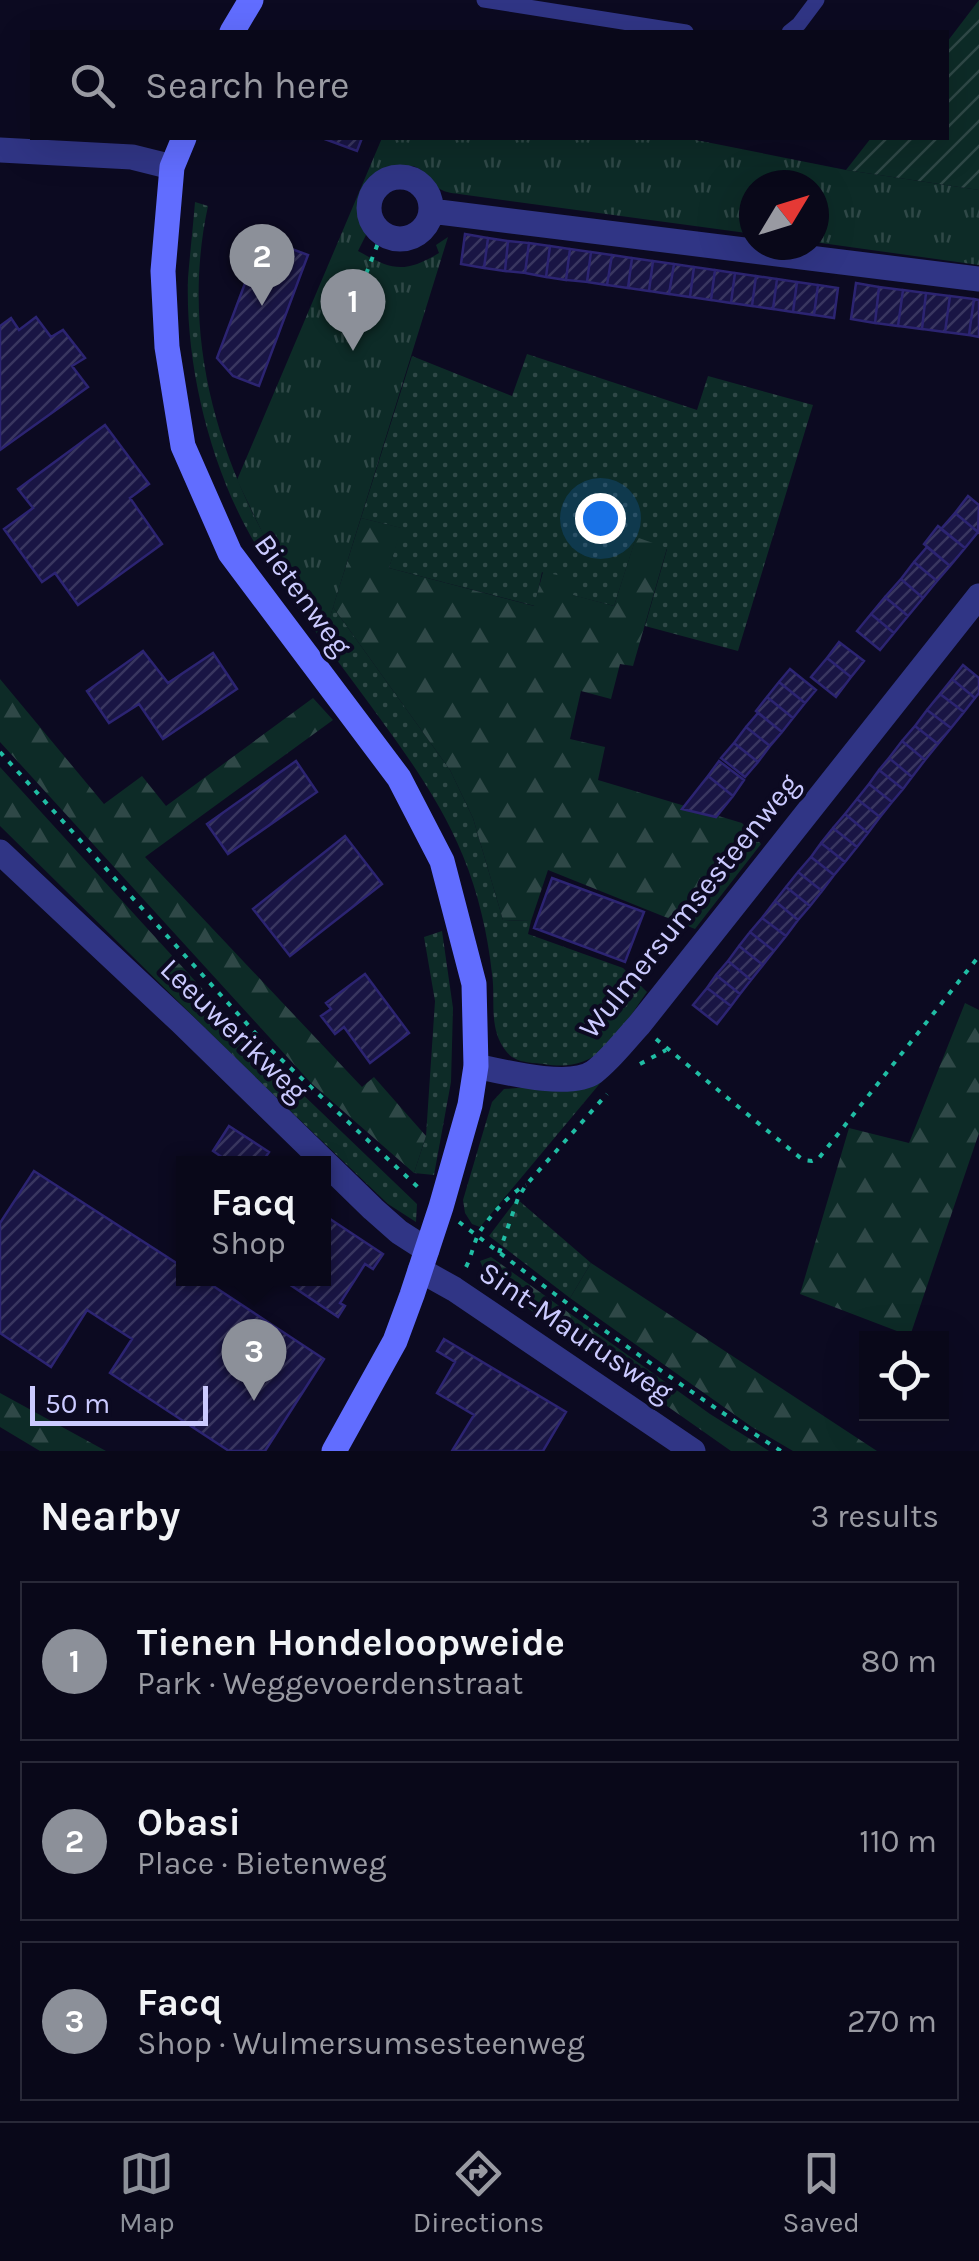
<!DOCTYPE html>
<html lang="en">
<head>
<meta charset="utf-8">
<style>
  body { margin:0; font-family:Karla,sans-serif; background:#121122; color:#f1f3f6 }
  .controls { position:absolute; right:30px; bottom:30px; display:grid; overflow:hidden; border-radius:0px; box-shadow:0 10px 40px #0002 }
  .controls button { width:90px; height:90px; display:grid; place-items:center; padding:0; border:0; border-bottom:2px solid #292938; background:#090819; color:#f1f3f6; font:50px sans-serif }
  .compass { position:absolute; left:739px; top:170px; width:90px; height:90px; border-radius:50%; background:#090819; box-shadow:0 10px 40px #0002; rotate:52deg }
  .scale { position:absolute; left:30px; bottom:25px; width:178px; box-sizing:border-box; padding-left:10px; border:5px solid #cbcaff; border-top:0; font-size:28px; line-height:35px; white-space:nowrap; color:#cbcaff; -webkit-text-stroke:8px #0c0a21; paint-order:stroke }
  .you { position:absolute; left:600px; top:518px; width:35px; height:35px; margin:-25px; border:8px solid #fff; border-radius:50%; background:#1a73e8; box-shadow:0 0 0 15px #1a73e833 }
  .badge { display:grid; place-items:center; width:65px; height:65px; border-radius:50%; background:#8c9099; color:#fff; font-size:32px; font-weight:700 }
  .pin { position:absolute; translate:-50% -82px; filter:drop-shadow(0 2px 5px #0008) }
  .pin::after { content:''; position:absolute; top:52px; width:35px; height:30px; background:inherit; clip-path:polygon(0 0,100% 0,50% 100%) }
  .popup { position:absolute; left:176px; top:1156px; width:155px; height:130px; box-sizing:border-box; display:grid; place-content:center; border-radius:0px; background:#090819; filter:drop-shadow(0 2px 8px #0005); font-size:32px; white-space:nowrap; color:#999aa2 }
  .popup b { font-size:38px; color:#f1f3f6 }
  .popup::after { content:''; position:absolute; left:50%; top:100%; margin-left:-20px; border:20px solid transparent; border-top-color:#090819 }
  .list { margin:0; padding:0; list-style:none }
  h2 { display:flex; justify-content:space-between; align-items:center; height:130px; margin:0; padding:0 40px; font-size:42px }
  h2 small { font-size:32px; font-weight:400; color:#999aa2 }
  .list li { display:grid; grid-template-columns:65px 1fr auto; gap:30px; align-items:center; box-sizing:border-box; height:160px; margin:0 20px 20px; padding:0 20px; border:2px solid #292938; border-radius:0px }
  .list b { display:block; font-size:38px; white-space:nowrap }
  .list p { margin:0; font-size:32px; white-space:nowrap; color:#999aa2 }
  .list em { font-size:32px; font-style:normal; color:#999aa2 }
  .icon { flex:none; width:55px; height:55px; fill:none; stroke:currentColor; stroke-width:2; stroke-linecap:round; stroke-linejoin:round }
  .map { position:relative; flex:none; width:979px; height:1451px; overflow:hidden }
  .search { position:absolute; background:#090819; box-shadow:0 10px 40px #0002; left:30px; right:30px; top:30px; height:110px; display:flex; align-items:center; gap:25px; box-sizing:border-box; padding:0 35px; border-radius:0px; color:#999aa2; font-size:38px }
  .sheet { height:670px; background:#090819 }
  nav { display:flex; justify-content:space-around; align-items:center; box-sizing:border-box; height:140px; border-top:2px solid #292938; background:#090819; font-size:28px; color:#999aa2 }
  nav a { display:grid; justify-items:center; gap:5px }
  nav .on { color:#8c9099 }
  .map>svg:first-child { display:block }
  .grass { fill:url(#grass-dots) }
  .forest { fill:url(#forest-firs) }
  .park { fill:url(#park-tufts) }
  .garden { fill:url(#garden-furrows) }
  .building { fill:url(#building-hatch); stroke:#2c2472; stroke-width:2.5 }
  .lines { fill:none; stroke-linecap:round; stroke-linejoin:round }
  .path { stroke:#20bda4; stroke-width:4; stroke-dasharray:5 8; stroke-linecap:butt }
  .lane { stroke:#303585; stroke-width:15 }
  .street { stroke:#303585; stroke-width:25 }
  .secondary { stroke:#616dff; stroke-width:25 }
  .labels { text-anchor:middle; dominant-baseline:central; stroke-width:8; stroke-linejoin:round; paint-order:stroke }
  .street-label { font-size:30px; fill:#cbcaff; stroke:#0c0a21 }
</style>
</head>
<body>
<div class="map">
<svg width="979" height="1451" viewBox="0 0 979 1451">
  <defs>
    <pattern id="grass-dots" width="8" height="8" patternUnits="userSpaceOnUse" patternTransform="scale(2.5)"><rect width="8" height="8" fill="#0d2b27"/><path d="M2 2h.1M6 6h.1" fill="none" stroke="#2f4847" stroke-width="1.8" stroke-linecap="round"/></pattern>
    <pattern id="forest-firs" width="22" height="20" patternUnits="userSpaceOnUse" patternTransform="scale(2.5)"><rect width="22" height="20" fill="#0d2b27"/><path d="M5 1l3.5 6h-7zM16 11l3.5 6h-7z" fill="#2f4847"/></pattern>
    <pattern id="park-tufts" width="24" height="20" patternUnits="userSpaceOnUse" patternTransform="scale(2.5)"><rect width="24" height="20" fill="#0d2b27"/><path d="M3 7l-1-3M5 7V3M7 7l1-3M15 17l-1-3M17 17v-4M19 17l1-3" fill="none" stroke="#2f4847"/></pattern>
    <pattern id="garden-furrows" width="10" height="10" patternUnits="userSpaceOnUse" patternTransform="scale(2.5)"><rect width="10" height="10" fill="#0d2b27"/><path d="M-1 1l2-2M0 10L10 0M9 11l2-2" fill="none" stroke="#2f4847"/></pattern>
    <pattern id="building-hatch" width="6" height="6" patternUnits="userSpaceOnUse" patternTransform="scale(2.5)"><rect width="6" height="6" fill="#191544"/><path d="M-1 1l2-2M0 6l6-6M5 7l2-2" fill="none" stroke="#393660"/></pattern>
  </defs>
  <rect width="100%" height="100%" fill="#0c0a21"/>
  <path class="grass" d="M195,202L208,206C183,322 210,436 266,539C282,570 306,599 326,629L333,607L450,770L473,818L503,920L531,921L528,934L623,968L647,992C618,1032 601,1074 544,1064C535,1063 522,1063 514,1058C507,1055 499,1042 497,1034C491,1016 495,993 492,974C488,935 478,892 463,856C437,792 394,738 354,683C321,638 286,595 257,547C211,471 185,366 188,278C190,253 193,227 195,202Z
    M527,354L697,410L708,376L813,405L738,651L645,626L667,549L636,538L614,606L572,595L542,572L535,606L389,568L401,528L361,518L412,356L512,396Z
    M442,931L453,1008L451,1082L434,1175L414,1173L426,1136L435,1001L424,937Z
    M270,1063L417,1204L416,1222L388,1204L257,1079Z
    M602,1081L480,1227L472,1224L465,1213L463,1200L492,1102L504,1089Z
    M517,1199L591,1263L570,1298L489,1236Z"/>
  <path class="forest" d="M361,518L402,528L389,568L534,606L543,572L576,579L573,595L614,606L636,537L667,548L633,666L620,664L611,699L581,691L570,739L605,747L598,780L742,823L761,844L695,929L548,870L531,921L503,920L473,818L450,770L333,607Z
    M0,679L104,804L142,776L166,806L313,698L333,720L145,857L362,1087L374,1077L426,1136L414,1173L311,1083L0,742Z
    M0,767L270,1063L257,1079L0,826Z
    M965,1003L979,1010V1133L910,1336L800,1294L849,1128L909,1143Z
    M491,1257L710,1414L769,1451H731L489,1281L480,1261Z
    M591,1263L877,1451H793L752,1427L570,1298Z
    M0,1393L106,1451H40L0,1427Z"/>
  <path class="park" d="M382,138H686L846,170L979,190V265L814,242V185H754V234L459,194C451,193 443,192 437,187C429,180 424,169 413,166C411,166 398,167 397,167C364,169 351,207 367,233L358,251C392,270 404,274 439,253L436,245L448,237L326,630L267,542L237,480Z"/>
  <path class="garden" d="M979,0V190L846,170L871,138H946L947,42Z"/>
  <path class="building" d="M322,138H362L357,151Z
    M465,234L488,238L484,268L461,264Z
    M262,238L308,255L259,386L233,376L217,358Z
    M488,238L508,241L505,271L484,268Z
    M508,241L529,243L525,273L505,271Z
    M529,243L550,246L546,277L525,273Z
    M550,246L570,249L566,280L546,277Z
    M570,249L591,252L587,282L566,280Z
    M591,252L612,255L607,285L587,282Z
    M612,255L632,258L628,288L607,285Z
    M632,258L653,261L649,291L628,288Z
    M653,261L674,264L669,294L649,291Z
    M674,264L694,267L690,297L669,294Z
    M694,267L715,270L711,300L690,297Z
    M715,270L735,273L731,303L711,300Z
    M735,273L756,276L752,306L731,303Z
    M756,276L777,279L773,309L752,306Z
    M777,279L797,282L793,312L773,309Z
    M797,282L818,285L814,315L793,312Z
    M856,283L879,287L875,323L851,319Z
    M818,285L838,288L834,318L814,315Z
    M879,287L903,290L898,326L875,323Z
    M903,290L926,293L922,329L898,326Z
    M926,293L950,296L945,332L922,329Z
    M950,296L974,299L969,335L945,332Z
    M974,299L979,300V337L969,335Z
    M36,317L51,337L63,330L85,358L72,366L88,387L0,450V326L11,318L19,330Z
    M105,425L149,484L130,498L162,544L78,605L55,573L42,582L4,529L33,508L18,489Z
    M968,496L979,505L978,532L955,513Z
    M955,513L978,532L965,548L941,529Z
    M938,526L965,548L950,566L924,544Z
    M927,547L950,566L937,581L914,562Z
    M914,562L937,581L923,598L901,579Z
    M901,579L923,598L908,616L885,597Z
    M885,597L908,616L894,633L871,614Z
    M871,614L894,633L880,650L857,631Z
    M839,642L864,661L851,677L827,658Z
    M143,651L168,683L213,653L237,689L163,739L139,704L109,723L87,691Z
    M827,658L851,677L836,697L811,677Z
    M963,665L979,678V693L975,698L952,679Z
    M790,669L816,690L805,703L779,682Z
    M952,679L975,698L964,712L940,694Z
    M779,682L805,703L793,718L767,697Z
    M940,694L964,712L951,728L927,710Z
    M767,697L793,718L782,732L756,711Z
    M927,710L951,728L938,744L915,726Z
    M758,713L782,732L770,746L746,727Z
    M915,726L938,744L925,760L902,741Z
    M746,727L770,746L758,762L734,743Z
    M902,741L925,760L912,777L889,758Z
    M734,743L758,762L745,777L721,758Z
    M889,758L912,777L903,789L879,770Z
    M296,761L317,792L228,854L207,824Z
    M719,761L744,780L733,796L708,776Z
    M879,770L903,789L892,802L869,784Z
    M708,776L733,796L716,817L682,809Z
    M869,784L892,802L880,817L857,799Z
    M857,799L880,817L868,833L845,814Z
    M845,814L868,833L857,847L833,828Z
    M833,828L857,847L845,862L821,843Z
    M345,836L382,884L290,956L253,909Z
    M821,843L845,862L834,875L811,857Z
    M811,857L834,875L822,891L798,872Z
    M798,872L822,891L810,906L786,887Z
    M552,878L644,912L625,962L534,928Z
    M786,887L810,906L798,920L775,901Z
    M775,901L798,920L786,936L762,918Z
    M762,918L786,936L774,951L750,932Z
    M750,932L774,951L763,965L739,946Z
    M739,946L763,965L751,980L728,961Z
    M728,961L751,980L740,994L716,975Z
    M365,974L409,1033L370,1063L344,1027L335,1034L321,1016L331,1009L326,1003Z
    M716,975L740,994L731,1006L707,988Z
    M707,988L731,1006L717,1024L693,1005Z
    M229,1126L269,1152L261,1164H224L226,1160L213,1151Z
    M34,1171L184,1268V1278H201L324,1359L265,1451H229L110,1373L132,1339L87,1310L51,1367L0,1333V1223Z
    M324,1215L383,1254L373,1269L365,1264L340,1303L345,1306L338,1317L280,1278H324Z
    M444,1339L566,1412L543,1451H452L474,1415L437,1393L455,1362L437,1351Z"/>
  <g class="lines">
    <path class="path" d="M352,310L382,233
      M0,752L268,1047L421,1190
      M656,1039L803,1160L812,1161L819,1158L979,956
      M640,1064L666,1050
      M459,1222C564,1302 670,1380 781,1451
      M499,1253L518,1198L526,1185L607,1094
      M466,1267C471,1257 473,1247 477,1237C483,1223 512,1191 526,1185"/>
    <path class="lane" d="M484,0L686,32
      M789,32L799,24L817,0"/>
    <path class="street" d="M0,150L132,157L172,167
      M369 208a31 31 0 1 1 62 0a31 31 0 1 1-62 0Z
      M431,211L979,279
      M0,852L181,1022L373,1209L399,1232L427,1250
      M476,1066C504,1072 570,1089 594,1072C611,1059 625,1040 639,1025L979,596
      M420,1270L454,1289L693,1451"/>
    <path class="secondary" d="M232,32L251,0
      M184,138L172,167L163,271L167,347L183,446L230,553L399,778L442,861L474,984L476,1066L470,1105L441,1207L412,1295L395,1341L334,1451"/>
  </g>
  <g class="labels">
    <g class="street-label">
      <text transform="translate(303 595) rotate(54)">Bietenweg</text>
      <text transform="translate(689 906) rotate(-51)">Wulmersumsesteenweg</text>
      <text transform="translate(234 1030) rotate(44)">Leeuwerikweg</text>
      <text transform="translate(576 1332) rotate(34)">Sint-Maurusweg</text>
    </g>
  </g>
</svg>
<div class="controls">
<button><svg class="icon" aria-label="locate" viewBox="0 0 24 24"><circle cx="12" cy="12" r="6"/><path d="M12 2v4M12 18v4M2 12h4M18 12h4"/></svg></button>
</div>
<svg class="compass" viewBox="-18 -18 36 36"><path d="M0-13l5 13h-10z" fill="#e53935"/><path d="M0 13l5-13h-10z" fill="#999aa2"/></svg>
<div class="scale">50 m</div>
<div class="you"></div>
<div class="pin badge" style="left:353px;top:351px">1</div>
<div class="pin badge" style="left:262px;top:306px">2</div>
<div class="pin badge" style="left:254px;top:1401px">3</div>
<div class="popup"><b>Facq</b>Shop</div>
<div class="search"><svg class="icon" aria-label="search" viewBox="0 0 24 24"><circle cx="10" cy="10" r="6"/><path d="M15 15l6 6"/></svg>Search here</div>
</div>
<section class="sheet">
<h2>Nearby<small>3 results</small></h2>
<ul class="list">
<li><span class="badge">1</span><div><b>Tienen Hondeloopweide</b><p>Park · Weggevoerdenstraat</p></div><em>80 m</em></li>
<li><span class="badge">2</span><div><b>Obasi</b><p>Place · Bietenweg</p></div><em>110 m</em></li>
<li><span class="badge">3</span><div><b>Facq</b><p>Shop · Wulmersumsesteenweg</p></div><em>270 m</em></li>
</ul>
</section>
<nav>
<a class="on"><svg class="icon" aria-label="map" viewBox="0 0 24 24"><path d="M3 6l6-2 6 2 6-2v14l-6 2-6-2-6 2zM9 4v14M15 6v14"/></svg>Map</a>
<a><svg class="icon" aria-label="directions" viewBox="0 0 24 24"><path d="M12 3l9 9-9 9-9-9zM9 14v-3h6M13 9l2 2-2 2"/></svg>Directions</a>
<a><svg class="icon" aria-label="saved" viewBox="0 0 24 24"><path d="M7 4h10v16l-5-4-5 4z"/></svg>Saved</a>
</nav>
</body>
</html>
